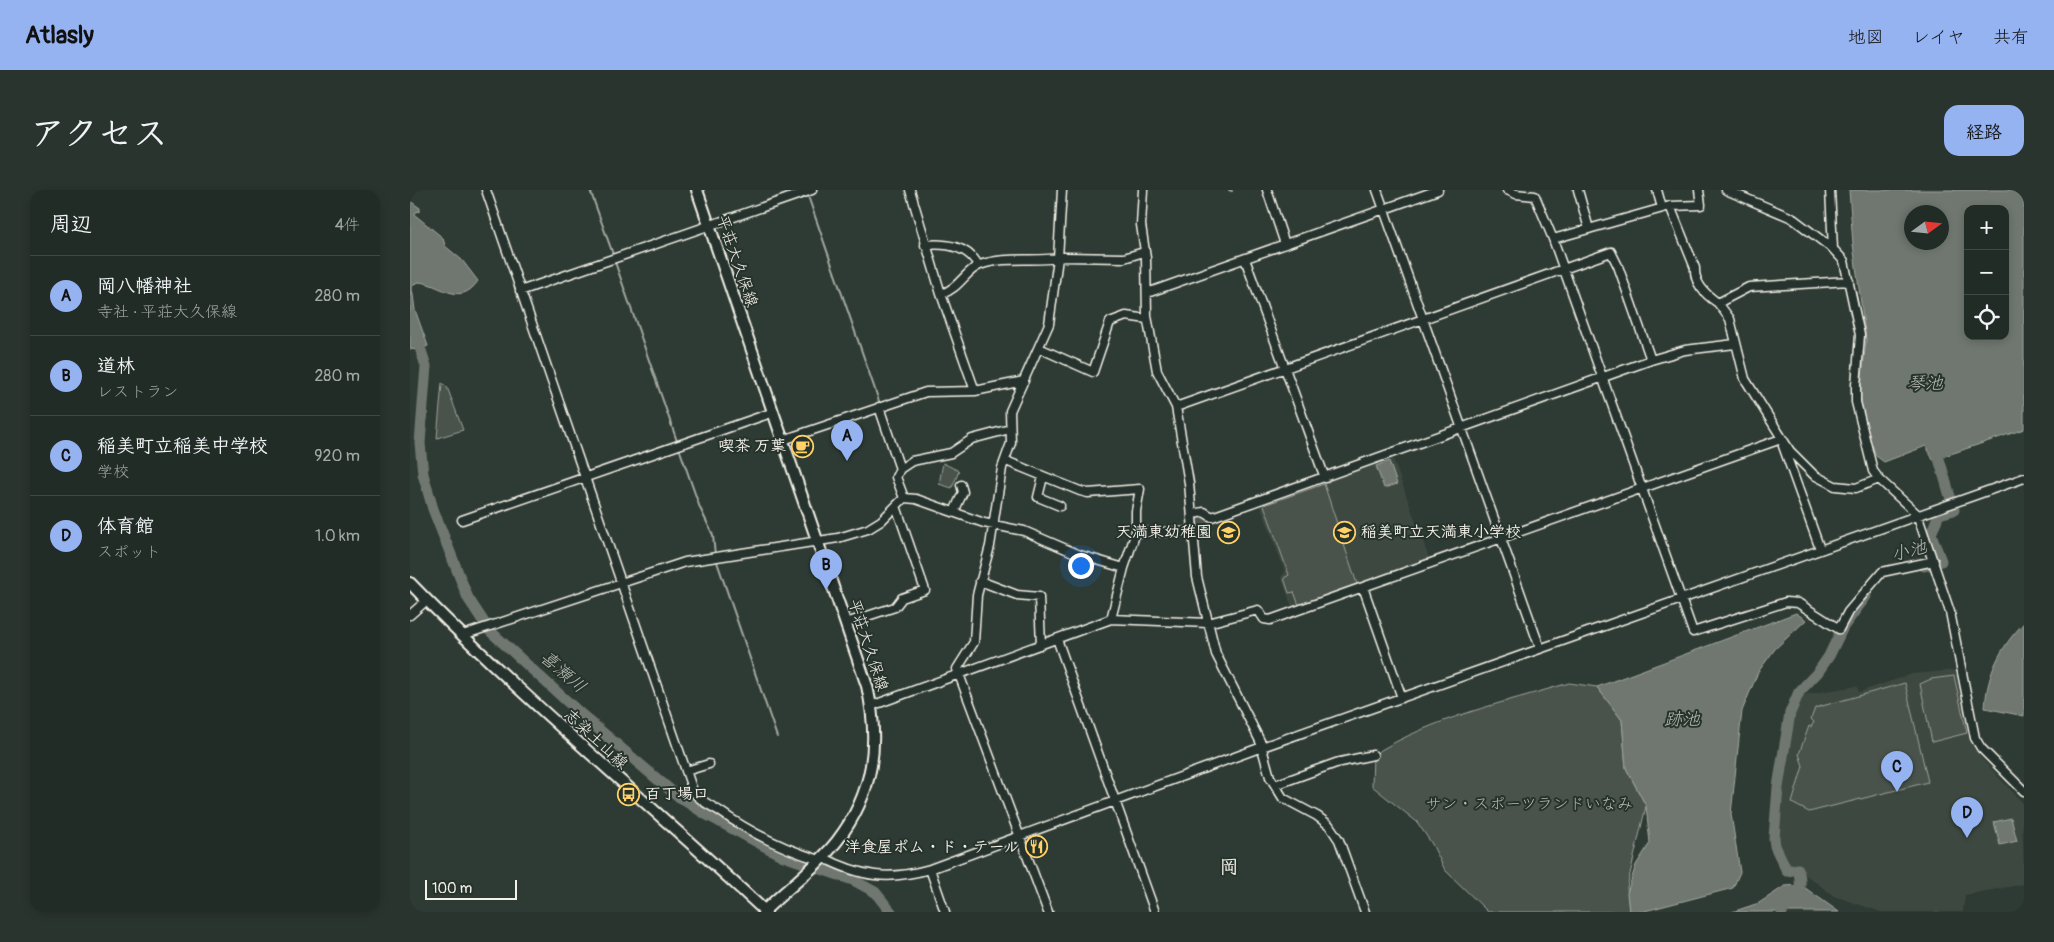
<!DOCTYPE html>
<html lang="ja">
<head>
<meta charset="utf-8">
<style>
  body { margin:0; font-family:Pangolin,"Klee One",sans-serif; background:#2a342f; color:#f1f3f6 }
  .controls { position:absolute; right:15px; top:15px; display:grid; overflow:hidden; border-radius:10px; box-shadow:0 2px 8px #0003 }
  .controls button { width:45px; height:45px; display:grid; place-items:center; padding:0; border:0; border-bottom:1px solid #3f4844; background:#222c27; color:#f1f3f6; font:25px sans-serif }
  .compass { position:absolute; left:1494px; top:15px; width:45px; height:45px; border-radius:50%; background:#222c27; box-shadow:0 2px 8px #0003; rotate:75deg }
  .scale { position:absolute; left:15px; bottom:12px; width:92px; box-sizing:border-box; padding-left:5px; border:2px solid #f4f1e8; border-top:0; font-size:14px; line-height:18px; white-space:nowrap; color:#f4f1e8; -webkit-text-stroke:4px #26332d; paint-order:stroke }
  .you { position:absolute; left:670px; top:375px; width:18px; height:18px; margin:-12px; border:4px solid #fff; border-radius:50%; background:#1a73e8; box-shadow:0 0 0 8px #1a73e833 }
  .badge { display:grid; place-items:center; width:32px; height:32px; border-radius:50%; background:#95b2f1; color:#111; font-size:16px; font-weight:700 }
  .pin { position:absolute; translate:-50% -41px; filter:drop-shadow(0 1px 2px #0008) }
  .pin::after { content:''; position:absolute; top:26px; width:18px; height:15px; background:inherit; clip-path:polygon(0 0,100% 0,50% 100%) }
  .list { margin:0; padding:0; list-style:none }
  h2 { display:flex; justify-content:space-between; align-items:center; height:65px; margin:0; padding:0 20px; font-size:21px }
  h2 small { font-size:16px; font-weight:400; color:#a2a7a7 }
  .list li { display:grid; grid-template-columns:32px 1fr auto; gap:15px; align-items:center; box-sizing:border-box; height:80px; padding:0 20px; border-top:1px solid #3f4844 }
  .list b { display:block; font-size:19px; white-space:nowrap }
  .list p { margin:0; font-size:16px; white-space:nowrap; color:#a2a7a7 }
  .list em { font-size:16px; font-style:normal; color:#a2a7a7 }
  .icon { flex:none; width:28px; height:28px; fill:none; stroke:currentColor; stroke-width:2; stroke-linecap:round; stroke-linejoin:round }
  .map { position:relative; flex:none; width:1614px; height:722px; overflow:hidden; border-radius:15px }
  header { display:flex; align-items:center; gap:30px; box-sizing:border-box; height:70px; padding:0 25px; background:#95b2f1; color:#111 }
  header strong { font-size:24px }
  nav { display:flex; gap:28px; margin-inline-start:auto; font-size:18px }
  .intro { display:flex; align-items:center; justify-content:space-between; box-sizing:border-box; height:120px; padding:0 30px }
  h1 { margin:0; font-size:35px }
  .button { padding:12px 22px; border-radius:15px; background:#95b2f1; color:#111; font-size:18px; font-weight:700 }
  main { display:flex; gap:30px; padding:0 30px }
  aside { flex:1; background:#222c27; border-radius:15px; box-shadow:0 2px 8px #0003 }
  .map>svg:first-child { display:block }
  .built { fill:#3c4841 }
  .green { fill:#48524c; stroke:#9ea29a }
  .water { fill:#6f7770; stroke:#a4a8a0; fill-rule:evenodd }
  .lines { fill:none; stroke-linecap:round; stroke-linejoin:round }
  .stream { stroke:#a4a8a0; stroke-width:2 }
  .river { stroke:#6f7770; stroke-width:11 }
  .minor-casing { stroke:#f4f1e8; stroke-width:11 }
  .major-casing { stroke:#f4f1e8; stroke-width:14 }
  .minor { stroke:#26332d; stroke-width:8 }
  .major { stroke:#26332d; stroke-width:10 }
  .labels { text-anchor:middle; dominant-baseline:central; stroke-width:4; stroke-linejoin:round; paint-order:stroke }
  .street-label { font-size:16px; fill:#f4f1e8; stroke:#26332d }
  .poi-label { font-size:16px; font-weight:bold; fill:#f4f1e8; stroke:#26332d; text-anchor:end }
  .park-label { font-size:16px; fill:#b8b9b1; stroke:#26332d }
  .water-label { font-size:18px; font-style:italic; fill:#b8bab2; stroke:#26332d }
  .quarter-label { font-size:19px; font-weight:bold; fill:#f4f1e8; stroke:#26332d }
</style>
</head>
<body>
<header>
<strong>Atlasly</strong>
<nav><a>地図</a><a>レイヤ</a><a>共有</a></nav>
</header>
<div class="intro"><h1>アクセス</h1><a class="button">経路</a></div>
<main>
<aside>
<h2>周辺<small>4件</small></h2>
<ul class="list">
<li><span class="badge">A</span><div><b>岡八幡神社</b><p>寺社 · 平荘大久保線</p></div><em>280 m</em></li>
<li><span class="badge">B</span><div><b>道林</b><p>レストラン</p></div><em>280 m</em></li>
<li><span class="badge">C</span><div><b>稲美町立稲美中学校</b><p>学校</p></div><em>920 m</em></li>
<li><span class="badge">D</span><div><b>体育館</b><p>スポット</p></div><em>1.0 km</em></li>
</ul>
</aside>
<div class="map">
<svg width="1614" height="722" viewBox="0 0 1614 722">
  <rect width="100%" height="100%" fill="#2e3b34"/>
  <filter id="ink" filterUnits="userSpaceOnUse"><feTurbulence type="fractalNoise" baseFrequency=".02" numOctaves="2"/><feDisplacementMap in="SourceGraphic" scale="10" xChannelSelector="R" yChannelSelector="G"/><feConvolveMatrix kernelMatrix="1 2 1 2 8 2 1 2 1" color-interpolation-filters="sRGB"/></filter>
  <g filter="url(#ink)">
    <path class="built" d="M982,266L1020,371L883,420L871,387L875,382L850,314Z
      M1547,480L1559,550L1571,568L1612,612L1614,694L1555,705L1553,722H1471L1424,706L1392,682V676H1379L1367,649L1371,593L1382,533L1393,505L1447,496L1449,502L1502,484Z"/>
    <path class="green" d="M32,193L37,197L53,240L27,248Z
      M533,273L549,281L542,298L529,294Z
      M914,294L947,394L889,415L884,402L879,403L874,388L879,385L854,315Z
      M790,325L801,330V347L787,349L784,327Z
      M1544,486L1557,543L1522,552L1510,494L1521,489Z
      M1159,493L1187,497L1212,530L1216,578L1236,616L1217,697L1219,722H1078L1035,680L1022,654L1007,632L962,596L963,565C1021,528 1093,513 1159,493Z
      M1495,493L1518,592L1399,622L1382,613L1393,576L1389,564L1399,536L1401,537L1404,532L1401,529L1405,518Z"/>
    <path class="water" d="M1439,0H1614V239L1523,270L1516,256L1474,272L1466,266L1456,237L1450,206L1456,150L1443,54ZM1558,19H1595V146H1558ZM1502,22H1532V52H1502Z
      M0,11L10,18V21L6,22L5,25L33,48L35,56L52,70L68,91C49,119 29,92 7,92L2,97L5,120L18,156L7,160L0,159Z
      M979,271L987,294L974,298L966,276Z
      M1386,423L1396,430L1365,459L1348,482L1332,521L1321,624L1330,682L1323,698L1231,722H1219L1217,703L1226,675L1240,653L1236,616L1216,578L1212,530L1187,497Z
      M1614,433V526L1575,518C1577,484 1590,457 1614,433Z
      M1601,628L1607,651L1590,655L1584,632Z
      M1391,695L1429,722H1322L1349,713L1375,696Z"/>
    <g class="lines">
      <path class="stream" d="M180,0L204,67
        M819,0L822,1
        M398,6L470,214
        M205,72L268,254
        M269,258L290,318L303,345L305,365
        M306,369L367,547"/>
      <path class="river" d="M0,127L16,176L10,253L13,284L23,319L58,408L79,440L172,525L266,605L299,626L371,665L443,690L465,702L481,722
        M1514,376L1531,371L1521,344L1529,324L1544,320L1525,255
        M1372,722C1385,704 1395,705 1388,679L1377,681L1365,656L1364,648L1368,597L1380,523L1389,502L1408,482L1419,466L1433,437L1456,406"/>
      <defs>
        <path id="minor" d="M76,0L283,601C289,610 299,615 308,620C339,642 373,659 410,670
          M500,0L531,104L565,201
          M733,0L731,35L736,68L737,126L747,181L766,217L779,293L787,387L806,464L850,551L860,587L873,608L907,626L919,635L929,650L955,722
          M857,0L875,54
          M967,0L1130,458
          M1097,0L1106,4L1125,6L1143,49L1283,442L1376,412L1388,413L1429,439L1438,422L1472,382L1524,371
          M1168,0L1179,39
          M1247,0L1252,18
          M1316,0L1382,28L1423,59L1434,71L1450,145L1446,195V212L1463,281L1469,289L1507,324L1540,422L1565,548L1571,558L1614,601
          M1420,0L1423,59
          M1260,16L1285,78C1284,93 1296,105 1308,113
          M1143,49L1260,16L1291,15L1289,0
          M515,55C535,53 558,56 568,75
          M835,69L915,288
          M1439,91L1339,97L1308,113L1320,129L1335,189L1380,261L1404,285L1425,296L1446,298L1469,289
          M110,101L402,0
          M737,103L1028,0
          M531,104C549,99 556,80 570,75C597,65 627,73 654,67L714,68L734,62
          M629,158L683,182L700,132L716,126L737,129
          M469,217L490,279L486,287L494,308
          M766,217L1201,62L1208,76L1241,170
          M373,250L516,202L565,201L614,191
          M1373,256L1410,359
          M596,271L670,301L678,303L730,299L726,321V342
          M490,279L502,271L541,263L562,249L600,239
          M633,287L628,307L650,316
          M544,322L553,302L551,295
          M783,324L794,322L802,327L1241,170L1275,160L1325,154
          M52,330L364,222
          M570,391L607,405L629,407L631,455
          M953,397L992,508
          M0,425L17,410
          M701,429L714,378L726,342H783
          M436,433L485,417L492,408L515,400L486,316
          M53,445L275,372L428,348L458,339L471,331L494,308L506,309L574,333L614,341L670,365L714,378
          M647,449L745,722
          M461,516L701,429L798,433L848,420L854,429L860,430L1371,249
          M276,581L299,574
          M865,595L926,573L963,565
          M412,667C451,687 478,691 520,679L852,557L1614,288
          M520,679L535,722
          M638,722L547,479L564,452L567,405L580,356L592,278L601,253L600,221L639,134L648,68L652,0"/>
        <path id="major" d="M287,0L457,496C470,553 464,603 427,651C406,678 377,698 353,722
          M0,393C113,509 238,612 356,722"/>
      </defs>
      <use href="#minor" class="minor-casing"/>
      <use href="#major" class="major-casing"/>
      <use href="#minor" class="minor"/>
      <use href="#major" class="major"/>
    </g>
  </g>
  <defs>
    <symbol id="cafe-ring" viewBox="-11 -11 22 22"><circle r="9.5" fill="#26332d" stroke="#ffd166" stroke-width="1.5"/><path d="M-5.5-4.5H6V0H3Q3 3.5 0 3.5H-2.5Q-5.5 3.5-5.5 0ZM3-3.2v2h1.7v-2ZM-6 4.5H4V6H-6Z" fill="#ffd166"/></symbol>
    <symbol id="school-ring" viewBox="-11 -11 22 22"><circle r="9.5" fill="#26332d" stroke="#ffd166" stroke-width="1.5"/><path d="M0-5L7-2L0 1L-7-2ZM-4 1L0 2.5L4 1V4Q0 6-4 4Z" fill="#ffd166"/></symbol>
    <symbol id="bus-ring" viewBox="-11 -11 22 22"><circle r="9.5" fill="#26332d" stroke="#ffd166" stroke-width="1.5"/><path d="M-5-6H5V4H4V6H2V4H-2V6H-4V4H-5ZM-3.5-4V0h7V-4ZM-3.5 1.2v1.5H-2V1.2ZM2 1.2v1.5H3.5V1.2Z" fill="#ffd166"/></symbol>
    <symbol id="restaurant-ring" viewBox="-11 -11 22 22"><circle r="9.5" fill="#26332d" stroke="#ffd166" stroke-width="1.5"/><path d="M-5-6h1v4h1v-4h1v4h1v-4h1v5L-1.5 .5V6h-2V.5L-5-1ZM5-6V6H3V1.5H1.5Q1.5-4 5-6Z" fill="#ffd166"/></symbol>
  </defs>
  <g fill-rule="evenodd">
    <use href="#cafe-ring" x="380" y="244" width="25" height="25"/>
    <use href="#school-ring" x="806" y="330" width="25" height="25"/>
    <use href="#school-ring" x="922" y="330" width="25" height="25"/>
    <use href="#bus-ring" x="206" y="592" width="25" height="25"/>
    <use href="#restaurant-ring" x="614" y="644" width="25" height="25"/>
  </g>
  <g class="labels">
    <g class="street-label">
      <text transform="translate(327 71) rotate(71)">平荘大久保線</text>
      <text transform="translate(458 455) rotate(72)">平荘大久保線</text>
      <text transform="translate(186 549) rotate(43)">志染土山線</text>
    </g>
    <g class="poi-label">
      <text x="376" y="256">喫茶 万葉</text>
      <text x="802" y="342">天満東幼稚園</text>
      <text x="951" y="342" text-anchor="start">稲美町立天満東小学校</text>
      <text x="235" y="604" text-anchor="start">百丁場口</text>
      <text x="610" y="657">洋食屋ポム・ド・テール</text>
    </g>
    <g class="park-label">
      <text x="1119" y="614">サン・スポーツランドいなみ</text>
    </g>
    <g class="water-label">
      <text x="1515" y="193">琴池</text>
      <text transform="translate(1499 361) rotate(-14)">小池</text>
      <text transform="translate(153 482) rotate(41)">喜瀬川</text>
      <text x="1272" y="529">跡池</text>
    </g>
    <g class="quarter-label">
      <text x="819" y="677">岡</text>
    </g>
  </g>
</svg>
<div class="controls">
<button>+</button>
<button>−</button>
<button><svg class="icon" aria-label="locate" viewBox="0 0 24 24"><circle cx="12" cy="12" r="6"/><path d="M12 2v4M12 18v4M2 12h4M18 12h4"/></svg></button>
</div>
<svg class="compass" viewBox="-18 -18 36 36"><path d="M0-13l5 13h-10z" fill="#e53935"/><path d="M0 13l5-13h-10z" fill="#a2a7a7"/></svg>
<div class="scale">100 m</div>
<div class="you"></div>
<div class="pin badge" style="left:437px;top:271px">A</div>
<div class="pin badge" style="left:416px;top:400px">B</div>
<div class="pin badge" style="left:1487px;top:602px">C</div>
<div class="pin badge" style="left:1557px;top:648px">D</div>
</div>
</main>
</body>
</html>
